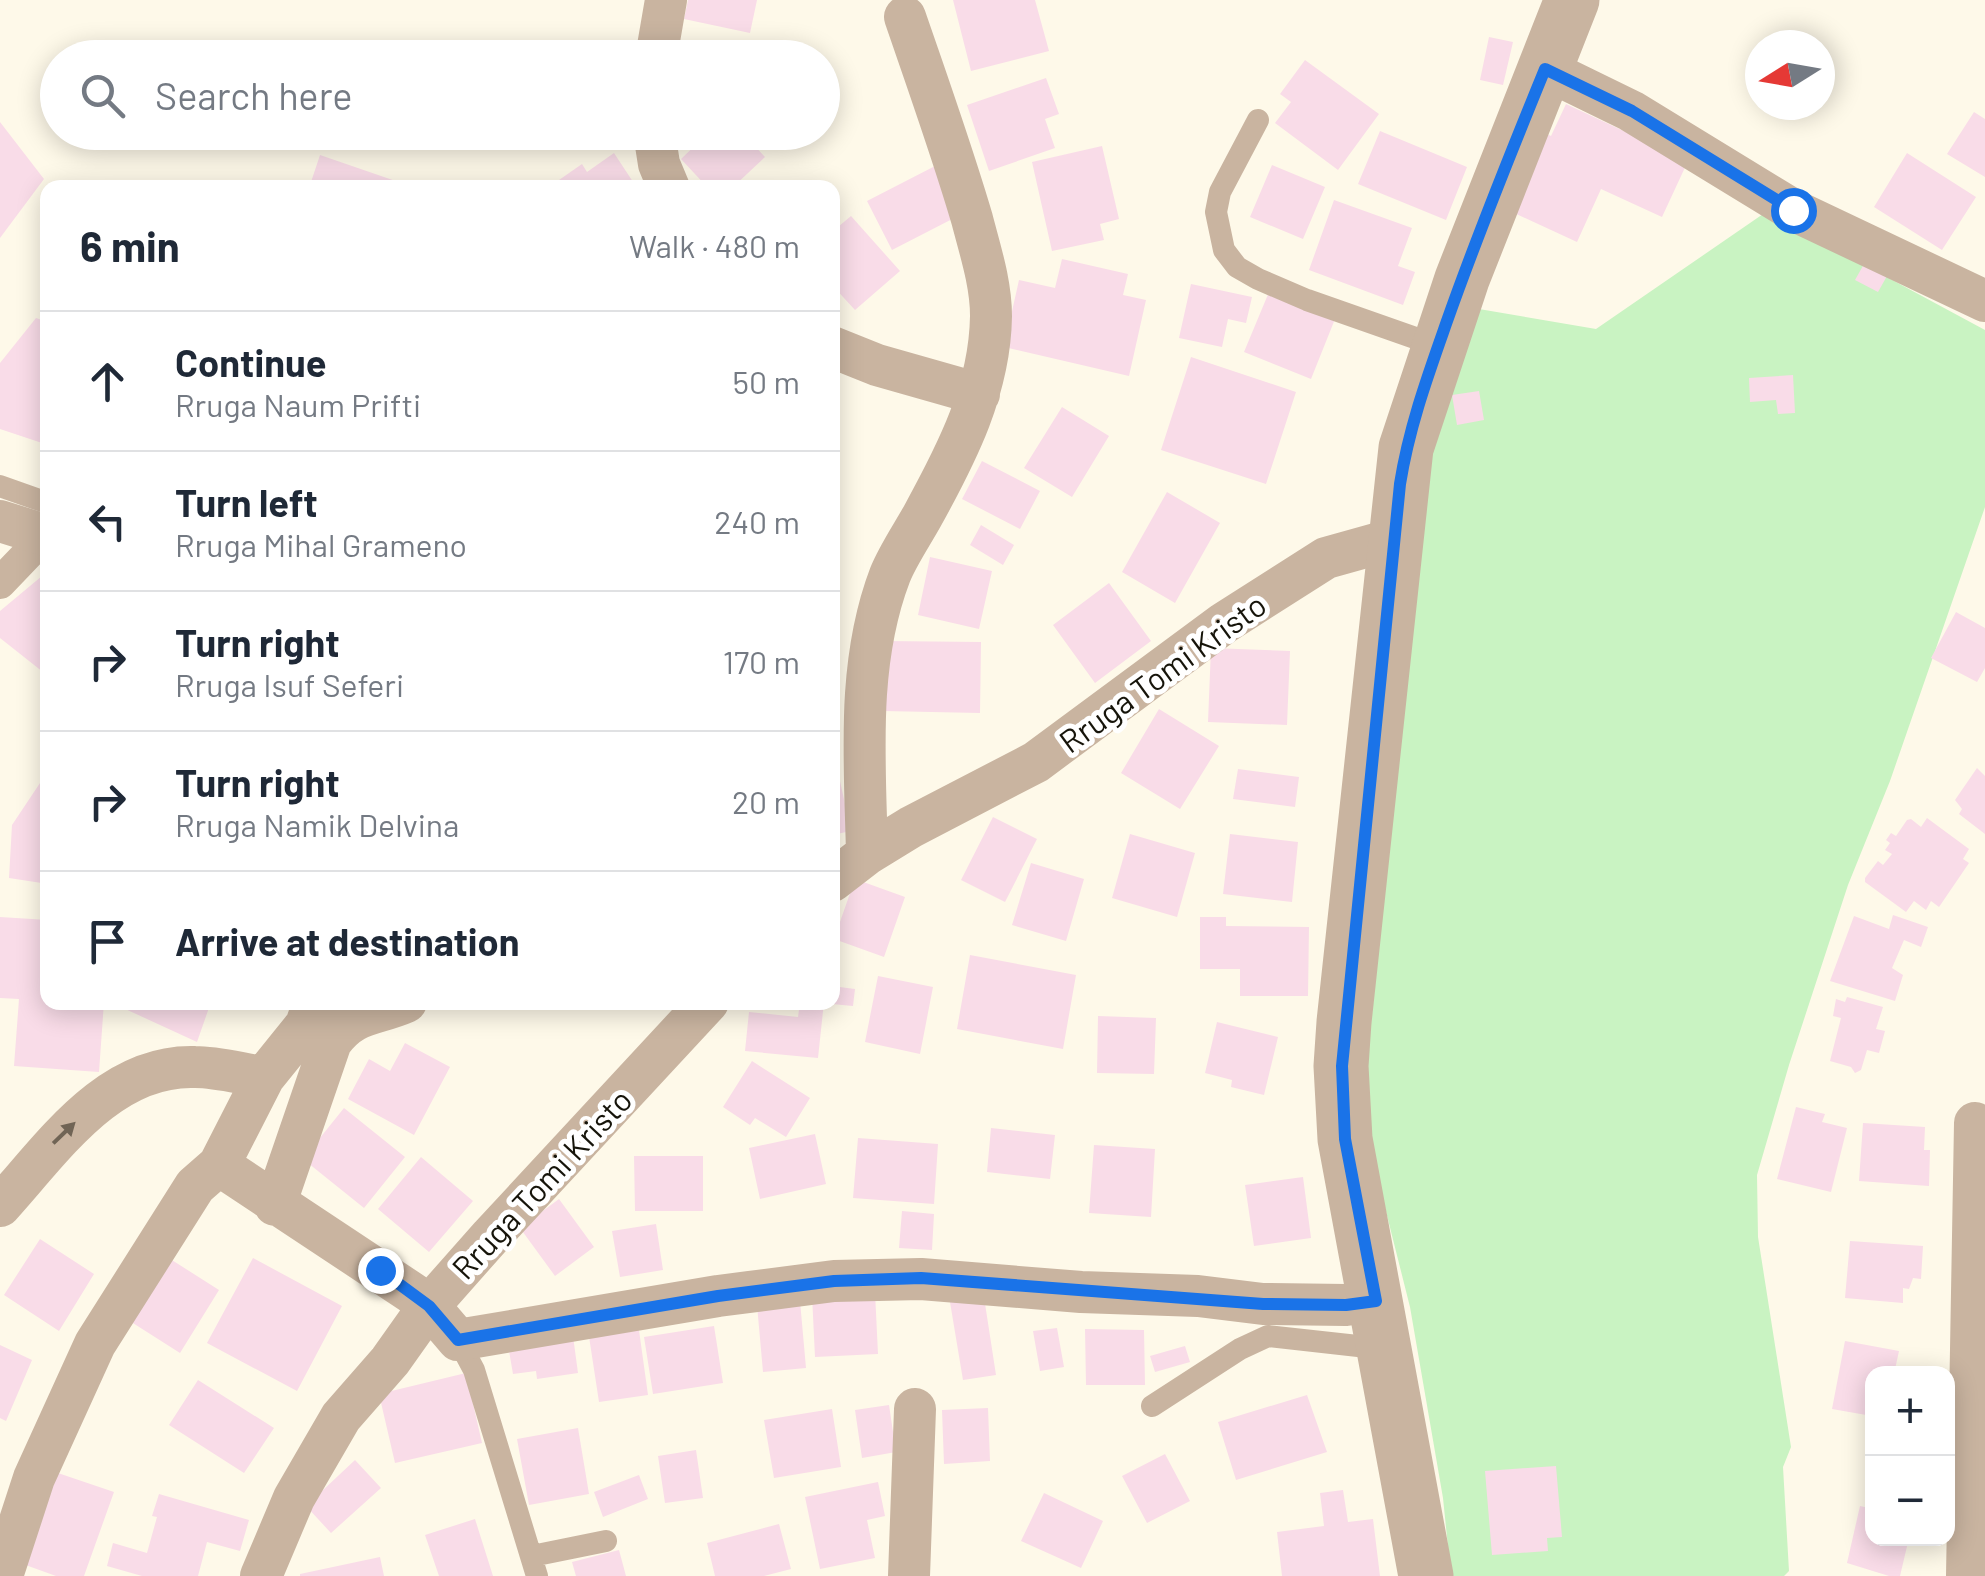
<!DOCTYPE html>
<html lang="en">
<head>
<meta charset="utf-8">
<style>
  body { margin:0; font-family:Barlow,sans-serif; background:#f6f6f7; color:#1f2937 }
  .controls { position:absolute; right:30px; bottom:30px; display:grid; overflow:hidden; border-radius:20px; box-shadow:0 5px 25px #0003 }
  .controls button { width:90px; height:90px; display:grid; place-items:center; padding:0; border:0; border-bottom:2px solid #e0e1e3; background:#fff; color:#1f2937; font:50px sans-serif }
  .compass { position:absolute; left:1745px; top:30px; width:90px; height:90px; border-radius:50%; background:#fff; box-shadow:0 5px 25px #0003; rotate:259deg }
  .stop { position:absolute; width:30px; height:30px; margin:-22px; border:8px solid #1a73e8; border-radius:50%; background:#fff }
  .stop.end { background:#1a73e8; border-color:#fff; box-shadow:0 2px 10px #0008 }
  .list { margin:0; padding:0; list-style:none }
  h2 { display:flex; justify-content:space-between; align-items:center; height:130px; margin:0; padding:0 40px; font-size:42px }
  h2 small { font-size:32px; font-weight:400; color:#747a83 }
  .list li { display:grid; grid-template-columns:65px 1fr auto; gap:30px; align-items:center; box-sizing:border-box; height:140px; padding:0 40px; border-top:2px solid #e0e1e3 }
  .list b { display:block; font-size:38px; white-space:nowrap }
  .list p { margin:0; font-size:32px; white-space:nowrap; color:#747a83 }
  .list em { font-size:32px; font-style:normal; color:#747a83 }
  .icon { flex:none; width:55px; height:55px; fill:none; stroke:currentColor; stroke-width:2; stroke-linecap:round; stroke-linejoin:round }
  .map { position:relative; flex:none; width:1985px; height:1576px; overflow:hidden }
  .search { position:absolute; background:#fff; box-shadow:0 5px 25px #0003; left:40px; top:40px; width:800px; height:110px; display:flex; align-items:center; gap:25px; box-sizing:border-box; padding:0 35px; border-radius:55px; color:#747a83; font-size:38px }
  .panel { position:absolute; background:#fff; box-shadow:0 5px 25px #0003; left:40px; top:180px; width:800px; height:830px; border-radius:20px }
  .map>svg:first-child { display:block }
  .green { fill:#c9f3c2 }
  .building { fill:#f9dce8 }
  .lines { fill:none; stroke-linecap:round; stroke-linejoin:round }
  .service { stroke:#c9b4a0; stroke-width:22 }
  .pedestrian { stroke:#c9b4a0; stroke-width:32 }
  .minor { stroke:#c9b4a0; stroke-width:42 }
  .tertiary { stroke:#c9b4a0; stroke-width:55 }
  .oneway { fill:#706455 }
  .route { stroke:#1a73e8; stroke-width:12 }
  .labels { text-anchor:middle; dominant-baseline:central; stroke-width:10; stroke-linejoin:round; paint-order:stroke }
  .street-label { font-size:32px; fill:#16140a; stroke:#fff }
</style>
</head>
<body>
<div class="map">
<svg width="1985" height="1576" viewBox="0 0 1985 1576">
  <rect width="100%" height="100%" fill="#fef9e9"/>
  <path class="green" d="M1766,212L1985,330V507L1890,781L1848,885L1789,1065L1757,1175L1758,1237L1791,1447L1783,1467L1789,1571L1784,1576H1451L1443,1498L1410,1307L1365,1128L1368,1053L1429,451L1479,309L1596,329Z"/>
  <path class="building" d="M688,0H757L750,33L684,19Z
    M953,0H1035L1049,51L971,71Z
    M1489,37L1513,42L1503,85L1480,80Z
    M1305,60L1379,114L1338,170L1275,123L1291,102L1280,94Z
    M1046,78L1059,114L1045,119L1055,148L989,171L967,105Z
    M1566,104L1688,161L1662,217L1601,189L1577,242L1501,207L1537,129L1551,136Z
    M1974,112L1985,119V177L1947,154Z
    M0,122L44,179L0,238Z
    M1380,131L1467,167L1446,220L1358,184Z
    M709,132H742L765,157L732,188H708L681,159Z
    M1102,146L1119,219L1100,224L1104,240L1052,251L1032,162Z
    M614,153L637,188H564L559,180L582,164L587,172Z
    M1907,153L1976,197L1942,250L1874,207Z
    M320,155L413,187L412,188H309Z
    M937,165L962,214L892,250L867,201Z
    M1272,165L1325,187L1303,239L1250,217Z
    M1334,200L1412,228L1398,266L1415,272L1403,305L1309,270Z
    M851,216L900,271L855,310L832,285V232Z
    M1062,259L1128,274L1123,295L1146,300L1129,376L1004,347L1019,280L1055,288Z
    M1864,264L1887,276L1878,292L1855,280Z
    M1191,284L1252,297L1246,323L1228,319L1222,347L1179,338Z
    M1269,292L1335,319L1311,379L1244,352Z
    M36,318L48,322V445L0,429V363Z
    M1191,357L1296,392L1266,484L1161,450Z
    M1793,375L1795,413L1778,414L1776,400L1750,402L1749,378Z
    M1479,391L1484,420L1457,425L1452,395Z
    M1062,407L1109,436L1072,497L1024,468Z
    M982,461L1040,491L1020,529L962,499Z
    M1167,492L1220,523L1175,603L1122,572Z
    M981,525L1014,545L1003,565L970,545Z
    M930,557L992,571L979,629L918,615Z
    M48,571V676L0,638V611Z
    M1109,583L1151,641L1095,683L1053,625Z
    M1956,612L1985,628V668L1977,682L1931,658Z
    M884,641L981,642L980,713L883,711Z
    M1211,648L1290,651L1287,725L1208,722Z
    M1159,709L1219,746L1180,809L1121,773Z
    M1977,768L1985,776V834L1959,814L1962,809L1955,800Z
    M1238,769L1299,777L1295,807L1233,799Z
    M48,771V884L9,878L12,825Z
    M838,772L851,831L832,835V773Z
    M993,817L1037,839L1005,902L961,880Z
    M1927,818L1969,849L1963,859L1969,863L1939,907L1931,901L1926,910L1914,901L1906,912L1865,882V878L1878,861L1883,865L1892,854L1885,850L1890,843L1886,840L1891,833L1896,836L1907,820L1911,819L1921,827Z
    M1130,834L1195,853L1177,917L1112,898Z
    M1230,834L1298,842L1292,902L1223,894Z
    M1031,863L1084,879L1066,941L1012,925Z
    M855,879L905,897L884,957L834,939Z
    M1893,915L1928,927L1921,947L1904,940L1892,968L1903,975L1895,1001L1830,981L1854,916L1889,929Z
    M0,917L48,920V1002H104L99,1072L14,1066L19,999L0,998Z
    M1200,917H1226V926L1309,927L1308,996H1240V969H1200Z
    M970,955L1076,975L1063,1049L957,1029Z
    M878,976L933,987L920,1054L865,1042Z
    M832,986L855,989L853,1006L832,1004Z
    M1847,997L1883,1007L1876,1029L1885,1031L1879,1053L1867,1050L1861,1070L1855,1073L1851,1067L1830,1061L1841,1018L1833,1016L1836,999L1845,1002Z
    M110,1002H211L197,1042Z
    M800,1002H824L818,1058L745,1051L749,1012L798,1017Z
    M1098,1016L1156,1018L1154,1074L1097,1073Z
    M1217,1022L1278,1037L1264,1095L1231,1087L1232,1080L1205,1073Z
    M405,1043L450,1067L414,1135L348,1099L369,1059L390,1071Z
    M752,1061L810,1098L786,1137L755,1118L750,1125L723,1107Z
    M1796,1107L1825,1114L1822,1122L1847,1128L1831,1192L1777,1179Z
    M344,1108L405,1157L364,1208L303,1159Z
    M1863,1123L1925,1127L1924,1150H1930L1929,1186L1859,1181Z
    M991,1128L1055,1135L1050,1179L987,1172Z
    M815,1134L826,1184L760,1199L749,1148Z
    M858,1138L938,1144L934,1204L853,1198Z
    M1094,1145L1155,1149L1151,1217L1089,1213Z
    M634,1156H703V1211H635Z
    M421,1157L473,1201L429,1252L378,1209Z
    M1303,1177L1311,1238L1254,1246L1245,1185Z
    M559,1199L594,1247L555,1276L520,1228Z
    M902,1211L934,1214L932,1250L899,1248Z
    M656,1224L663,1270L620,1277L612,1231Z
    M40,1239L94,1274L59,1331L4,1295Z
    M1850,1241L1923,1246L1921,1279L1913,1278L1909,1289L1903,1288V1303L1845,1298Z
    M164,1255L219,1290L180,1353L125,1318Z
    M253,1258L342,1306L297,1391L207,1343Z
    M875,1292L878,1354L815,1357L812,1295Z
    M984,1297L996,1375L963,1380L950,1302Z
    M800,1301L806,1368L763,1372L757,1305Z
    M638,1323L648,1395L599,1402L588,1330Z
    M714,1326L723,1383L653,1394L644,1337Z
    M1057,1328L1064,1367L1040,1371L1033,1331Z
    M1085,1329L1144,1330L1145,1385H1086Z
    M573,1336L578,1373L537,1379L536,1371L513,1374L508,1345Z
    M1845,1341L1899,1351L1894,1374H1872V1416L1832,1409Z
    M0,1345L32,1360L6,1421L0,1418Z
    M1185,1346L1190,1362L1155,1372L1150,1356Z
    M466,1373L482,1443L395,1463L379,1394Z
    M198,1380L274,1428L244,1473L169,1425Z
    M1307,1395L1327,1452L1236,1480L1218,1422Z
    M889,1405L896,1452L862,1458L855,1410Z
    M988,1408L990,1461L944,1464L942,1410Z
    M832,1409L841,1467L774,1478L764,1420Z
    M578,1428L589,1494L529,1505L517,1439Z
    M696,1450L703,1498L665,1503L658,1456Z
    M1165,1454L1190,1501L1147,1523L1122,1476Z
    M355,1460L381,1488L331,1533L306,1506Z
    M1556,1466L1562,1537L1547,1538L1548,1551L1492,1555L1485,1471Z
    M52,1471L114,1492L84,1576H56L20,1563Z
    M1872,1471V1538H1909L1900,1576H1889L1847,1563L1860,1506L1869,1508L1866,1472Z
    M639,1475L648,1499L603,1517L594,1492Z
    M878,1482L885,1516L867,1520L875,1558L820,1569L805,1497Z
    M1343,1490L1348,1522L1373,1519L1380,1576H1282L1277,1532L1324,1526L1320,1493Z
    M1044,1493L1103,1521L1081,1568L1021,1541Z
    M159,1494L249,1520L240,1551L207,1542L198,1576H142L107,1566L113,1543L147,1553L157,1517L152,1516Z
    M475,1519L493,1576H439L425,1535Z
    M779,1524L791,1569L764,1576H715L707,1543Z
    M619,1550L626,1576H576L572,1562Z
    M380,1557L384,1576H300V1574Z"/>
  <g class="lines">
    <path class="service" d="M1258,120L1220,192L1216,212L1224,250L1237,267L1258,279L1307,300L1438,346
      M0,486L48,503
      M458,1340L474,1370L537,1576
      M1152,1406L1240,1349L1268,1336L1385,1349
      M532,1556L606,1541"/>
    <path class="pedestrian" d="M0,583L45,536"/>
    <path class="minor" d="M656,58L666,0
      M1545,69L1631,111L1793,210L1985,301
      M654,132L659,164L669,188
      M832,347L877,365L979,394
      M0,521L48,536
      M867,854C865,762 856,664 890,575C898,555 912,535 923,515C957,453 990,389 991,316C991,283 980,250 972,219C952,151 928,84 905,17
      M832,881L867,854L911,827L1036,762L1224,623L1326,558L1394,539
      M219,1165L412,1293L429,1306L458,1340L718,1296L834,1281L921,1279L1081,1292L1198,1296L1263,1304L1346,1305L1376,1301
      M275,1205L331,1042C354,1011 374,1016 406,1002
      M0,1206C52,1149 108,1064 195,1067C218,1067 242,1074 264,1077
      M2,1576L34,1478L95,1344L195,1186L219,1165L264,1077L306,1025L314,1002
      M261,1576L294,1498L341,1417L390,1361L429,1306L491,1236L708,1002
      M909,1576L915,1409
      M1967,1576L1975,1123"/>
    <path class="tertiary" d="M1426,1576L1345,1139L1341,1066L1344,1022L1406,448L1462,279L1572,0"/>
  </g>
  <defs><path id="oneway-solid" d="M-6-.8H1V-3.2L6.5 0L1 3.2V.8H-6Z" transform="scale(2.5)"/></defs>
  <use class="oneway" href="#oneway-solid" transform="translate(64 1133) rotate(-44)"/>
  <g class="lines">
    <path class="route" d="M380,1270L429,1306L458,1340L718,1296L834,1281L921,1278L1263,1304L1346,1305L1376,1301L1345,1139L1342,1066L1400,484C1409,427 1428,375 1447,321C1477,236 1511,152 1545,69L1632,111L1793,210"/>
  </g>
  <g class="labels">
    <g class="street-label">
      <text transform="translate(1162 672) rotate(-36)">Rruga Tomi Kristo</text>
      <text transform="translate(541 1183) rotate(-47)">Rruga Tomi Kristo</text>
    </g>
  </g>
</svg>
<div class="controls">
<button>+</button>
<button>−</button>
</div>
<svg class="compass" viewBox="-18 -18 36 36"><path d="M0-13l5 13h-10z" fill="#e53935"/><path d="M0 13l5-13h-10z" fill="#747a83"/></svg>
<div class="stop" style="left:1793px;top:210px"></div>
<div class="stop end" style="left:380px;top:1270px"></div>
<div class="search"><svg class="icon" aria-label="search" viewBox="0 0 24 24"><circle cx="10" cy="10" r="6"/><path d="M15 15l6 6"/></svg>Search here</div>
<section class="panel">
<h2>6 min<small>Walk · 480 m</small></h2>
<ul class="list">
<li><svg class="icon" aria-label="ahead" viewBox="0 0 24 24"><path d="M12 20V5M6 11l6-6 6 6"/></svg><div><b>Continue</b><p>Rruga Naum Prifti</p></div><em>50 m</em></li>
<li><svg class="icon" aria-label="left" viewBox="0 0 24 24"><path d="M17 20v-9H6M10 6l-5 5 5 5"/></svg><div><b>Turn left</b><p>Rruga Mihal Grameno</p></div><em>240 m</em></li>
<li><svg class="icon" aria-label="right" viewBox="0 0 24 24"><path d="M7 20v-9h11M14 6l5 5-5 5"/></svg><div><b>Turn right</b><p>Rruga Isuf Seferi</p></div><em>170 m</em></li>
<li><svg class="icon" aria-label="right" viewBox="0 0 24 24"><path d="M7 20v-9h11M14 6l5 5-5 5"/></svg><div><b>Turn right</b><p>Rruga Namik Delvina</p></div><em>20 m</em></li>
<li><svg class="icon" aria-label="arrive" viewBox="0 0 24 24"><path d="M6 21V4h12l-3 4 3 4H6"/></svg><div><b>Arrive at destination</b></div></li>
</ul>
</section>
</div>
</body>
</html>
